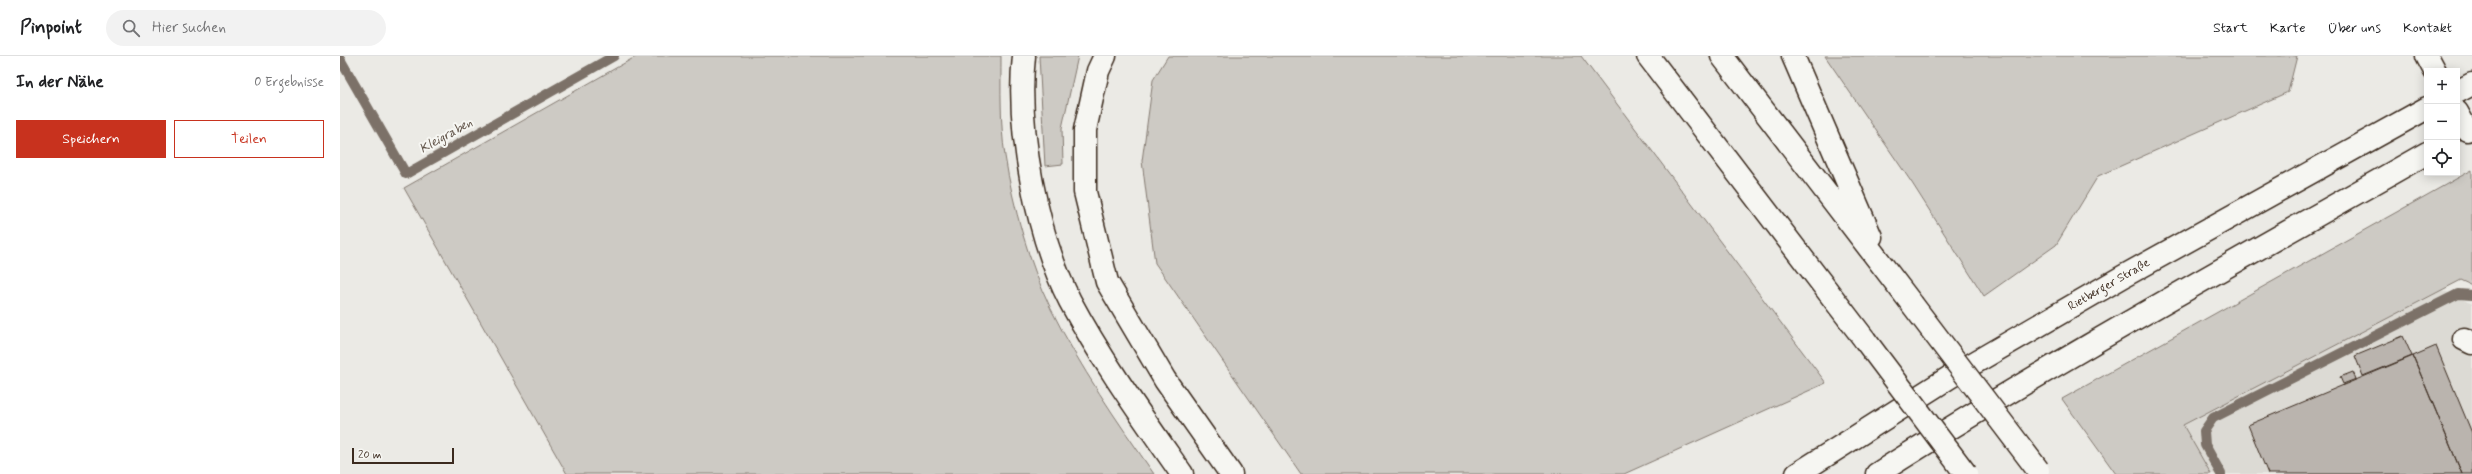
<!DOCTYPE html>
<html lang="de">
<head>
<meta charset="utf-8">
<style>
  body { margin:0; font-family:Mynerve,sans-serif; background:#f2f2f2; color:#202124 }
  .controls { position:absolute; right:12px; top:12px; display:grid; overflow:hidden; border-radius:0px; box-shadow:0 2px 10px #0003 }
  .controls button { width:36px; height:36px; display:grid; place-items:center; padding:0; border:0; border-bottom:1px solid #e0e0e0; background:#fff; color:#202124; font:20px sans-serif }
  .scale { position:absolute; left:12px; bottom:10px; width:102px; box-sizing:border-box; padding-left:4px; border:2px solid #3b2a1e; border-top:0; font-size:11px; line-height:14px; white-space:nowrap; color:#3b2a1e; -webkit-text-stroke:3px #f6f6f2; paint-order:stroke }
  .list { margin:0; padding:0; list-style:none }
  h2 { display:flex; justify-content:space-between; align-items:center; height:52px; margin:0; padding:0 16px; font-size:17px }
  h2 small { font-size:13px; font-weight:400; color:#757577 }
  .actions { display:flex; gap:8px; padding:12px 16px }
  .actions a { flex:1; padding:9px 0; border:1px solid #c8321e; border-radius:0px; text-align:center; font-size:14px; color:#c8321e }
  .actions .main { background:#c8321e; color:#fff }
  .icon { flex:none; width:22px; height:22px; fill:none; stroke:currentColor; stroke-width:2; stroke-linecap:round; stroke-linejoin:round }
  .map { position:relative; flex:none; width:2132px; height:418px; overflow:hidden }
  header { display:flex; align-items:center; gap:24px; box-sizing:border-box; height:56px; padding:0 20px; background:#fff; border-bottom:1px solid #e0e0e0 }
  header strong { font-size:19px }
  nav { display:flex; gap:22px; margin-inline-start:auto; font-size:14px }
  .search { width:280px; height:36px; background:#f2f2f2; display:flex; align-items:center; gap:10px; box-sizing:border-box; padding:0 14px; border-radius:22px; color:#757577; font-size:15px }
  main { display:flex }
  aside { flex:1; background:#fff }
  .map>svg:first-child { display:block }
  .built { fill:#dcdad4 }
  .green { fill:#cdcac4; stroke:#847a71 }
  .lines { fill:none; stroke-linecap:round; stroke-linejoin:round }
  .stream { stroke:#7c7167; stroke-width:10 }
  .building { fill:#bab4ae; stroke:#3b2a1e }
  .minor-casing { stroke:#3b2a1e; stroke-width:25 }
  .major-casing { stroke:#3b2a1e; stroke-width:25 }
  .highway-casing { stroke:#3b2a1e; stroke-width:25 }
  .minor { stroke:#f6f6f2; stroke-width:22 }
  .major { stroke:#f6f6f2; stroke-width:22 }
  .highway { stroke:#f6f6f2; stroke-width:22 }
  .highway-bridge-casing { stroke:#3b2a1e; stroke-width:25; stroke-linecap:butt }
  .highway-bridge { stroke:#f6f6f2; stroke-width:22 }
  .labels { text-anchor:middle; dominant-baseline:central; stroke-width:4; stroke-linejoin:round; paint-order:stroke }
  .street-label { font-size:12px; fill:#3b2a1e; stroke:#f6f6f2 }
  .water-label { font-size:13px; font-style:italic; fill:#615449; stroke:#f6f6f2 }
</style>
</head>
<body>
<header>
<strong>Pinpoint</strong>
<div class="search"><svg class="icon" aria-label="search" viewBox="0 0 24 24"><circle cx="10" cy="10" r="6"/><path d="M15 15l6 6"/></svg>Hier suchen</div>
<nav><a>Start</a><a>Karte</a><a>Über uns</a><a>Kontakt</a></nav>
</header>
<main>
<aside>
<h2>In der Nähe<small>0 Ergebnisse</small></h2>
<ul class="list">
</ul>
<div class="actions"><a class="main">Speichern</a><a>Teilen</a></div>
</aside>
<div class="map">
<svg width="2132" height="418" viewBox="0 0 2132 418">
  <rect width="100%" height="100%" fill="#ebeae5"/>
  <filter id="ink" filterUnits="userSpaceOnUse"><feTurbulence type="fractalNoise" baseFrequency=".025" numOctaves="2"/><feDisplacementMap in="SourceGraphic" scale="8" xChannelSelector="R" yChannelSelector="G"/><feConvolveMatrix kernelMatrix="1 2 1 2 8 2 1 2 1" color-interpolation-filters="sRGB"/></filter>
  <g filter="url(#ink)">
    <path class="built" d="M2102,234L2132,248V418H1871L1843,369Z"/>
    <path class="green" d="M297,0H661C661,33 660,67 665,100C673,151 689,207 711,253C739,310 778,366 814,418H227L64,132Z
      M699,0H738L722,72L723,108L705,110Z
      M828,0H1241L1486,327L1284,418H961L815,207L802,105L813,24Z
      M1485,0H1957L1948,36L1758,120L1716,189L1644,240L1572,127Z
      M2132,114V229L2121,224L1843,369L1871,418H1776L1722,343Z"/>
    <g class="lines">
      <path class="stream" d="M0,3L66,118L274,0
        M1881,418L1865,389L1864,375L1873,362L2118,238L2132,239"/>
    </g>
    <path class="building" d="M2063,280L2072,300L2023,320L2015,300Z
      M2096,290L2132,377V418H2122L2073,300Z
      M2073,300L2122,418H1928L1908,369Z
      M2013,316L2016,323L2003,328L2000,321Z"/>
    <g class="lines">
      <defs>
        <path id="minor" d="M2124,283L2132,287"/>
        <path id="major" d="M2117,36L2132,28
          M1457,418L1610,321L1784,220L2087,52
          M1537,418C1716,304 1903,202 2087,97"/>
        <path id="highway" d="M684,0C676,72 697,181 730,245C762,305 803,362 842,418
          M765,0L758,15L745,74V136L767,226L825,324L891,418
          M1308,0L1525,284
          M1382,0L1572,248
          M1453,0L1531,181
          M2087,0L2095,15
          M2117,56L2127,74"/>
      </defs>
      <use href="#minor" class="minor-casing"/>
      <use href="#major" class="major-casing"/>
      <use href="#highway" class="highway-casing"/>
      <use href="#minor" class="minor"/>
      <use href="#major" class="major"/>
      <use href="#highway" class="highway"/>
      <defs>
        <path id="highway-bridge" d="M1572,248L1698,414
          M1525,284L1626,418"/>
      </defs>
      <use href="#highway-bridge" class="highway-bridge-casing"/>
      <use href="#highway-bridge" class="highway-bridge"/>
    </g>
  </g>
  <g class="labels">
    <g class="street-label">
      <text transform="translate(1769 229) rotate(-30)">Rietberger Straße</text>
    </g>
    <g class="water-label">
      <text transform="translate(106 80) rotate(-29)">Kleigraben</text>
    </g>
  </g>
</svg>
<div class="controls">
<button>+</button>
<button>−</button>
<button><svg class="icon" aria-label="locate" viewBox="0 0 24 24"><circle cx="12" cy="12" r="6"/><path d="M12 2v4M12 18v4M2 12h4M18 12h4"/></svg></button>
</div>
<div class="scale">20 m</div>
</div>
</main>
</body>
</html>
